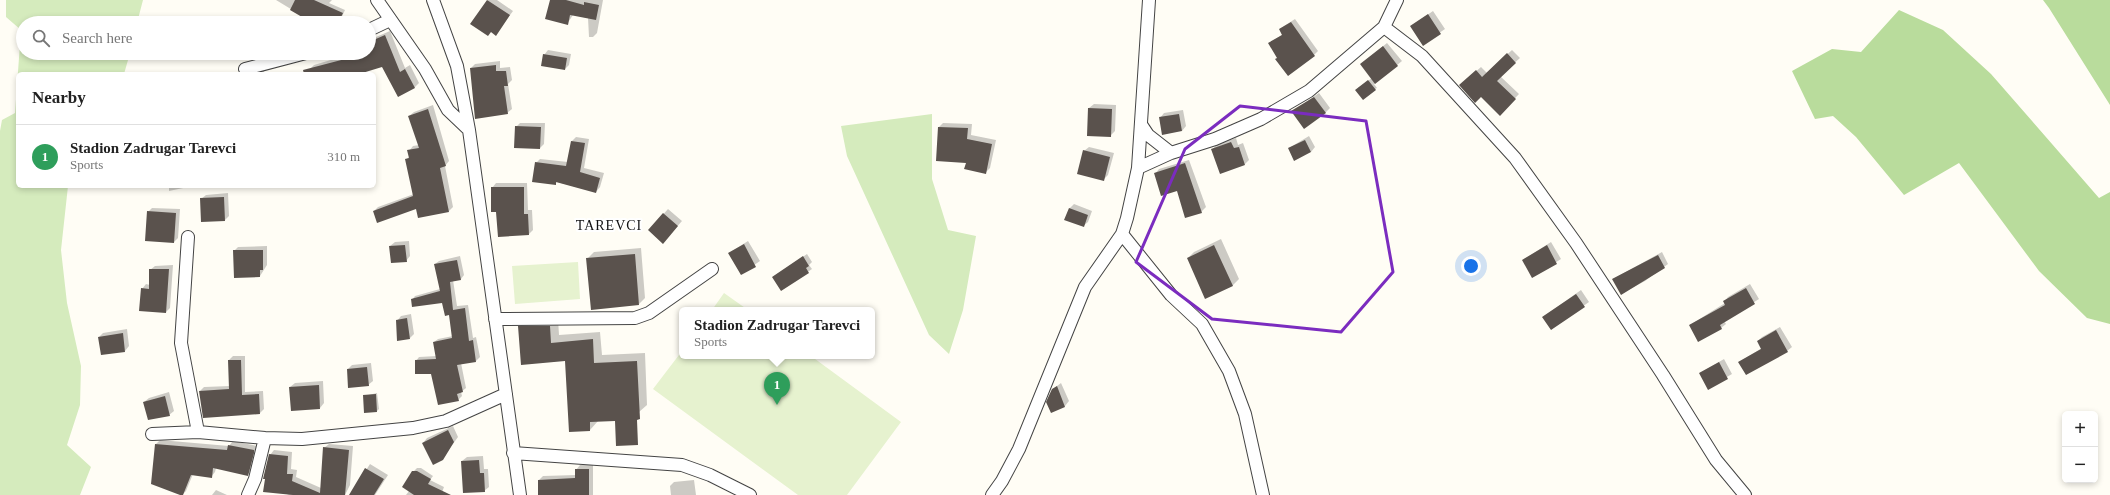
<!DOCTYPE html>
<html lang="en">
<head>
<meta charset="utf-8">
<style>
  body { margin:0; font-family:Georgia,serif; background:#f2f2f2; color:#222 }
  .controls { position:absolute; right:12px; bottom:12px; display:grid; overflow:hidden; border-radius:6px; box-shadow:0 2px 6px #0003 }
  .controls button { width:36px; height:36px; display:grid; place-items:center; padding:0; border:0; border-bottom:1px solid #e0e0e0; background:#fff; color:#222; font:20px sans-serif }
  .you { position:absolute; left:1471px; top:266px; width:14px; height:14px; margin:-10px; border:3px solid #fff; border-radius:50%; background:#1a73e8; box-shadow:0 0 0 6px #1a73e833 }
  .badge { display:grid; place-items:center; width:26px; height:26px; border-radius:50%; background:#0f766e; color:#fff; font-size:13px; font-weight:700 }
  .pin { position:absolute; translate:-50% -33px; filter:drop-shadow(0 1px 2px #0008) }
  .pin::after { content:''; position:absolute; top:21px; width:14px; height:12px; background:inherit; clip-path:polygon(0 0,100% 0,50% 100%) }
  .popup { position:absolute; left:679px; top:307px; width:196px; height:52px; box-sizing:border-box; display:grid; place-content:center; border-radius:6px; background:#fff; filter:drop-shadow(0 1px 3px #0005); font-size:13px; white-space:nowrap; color:#767676 }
  .popup b { font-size:15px; color:#222 }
  .popup::after { content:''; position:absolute; left:50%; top:100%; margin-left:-8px; border:8px solid transparent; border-top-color:#fff }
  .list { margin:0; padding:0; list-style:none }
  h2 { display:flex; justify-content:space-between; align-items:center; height:52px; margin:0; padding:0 16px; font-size:17px }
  h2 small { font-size:13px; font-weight:400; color:#767676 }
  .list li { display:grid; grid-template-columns:26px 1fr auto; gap:12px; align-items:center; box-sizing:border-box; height:64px; padding:0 16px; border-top:1px solid #e0e0e0 }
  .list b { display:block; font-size:15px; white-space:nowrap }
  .list p { margin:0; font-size:13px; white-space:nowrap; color:#767676 }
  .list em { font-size:13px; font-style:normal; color:#767676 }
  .icon { flex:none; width:22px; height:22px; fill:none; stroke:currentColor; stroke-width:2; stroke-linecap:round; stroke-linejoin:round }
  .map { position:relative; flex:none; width:2110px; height:495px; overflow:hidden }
  .search { position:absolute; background:#fff; box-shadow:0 2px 6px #0003; left:16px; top:16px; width:360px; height:44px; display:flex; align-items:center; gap:10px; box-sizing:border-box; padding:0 14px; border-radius:22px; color:#767676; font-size:15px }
  .panel { position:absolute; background:#fff; box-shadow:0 2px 6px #0003; left:16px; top:72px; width:360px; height:116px; border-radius:6px }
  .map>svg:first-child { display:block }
  .green { fill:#d5ebbd }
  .forest { fill:#b9dc9c }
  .pitch { fill:#e6f2cf }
  .shadow { fill:#0003 }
  .building { fill:#5a524d }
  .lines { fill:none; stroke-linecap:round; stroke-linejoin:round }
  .street-casing { stroke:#444; stroke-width:14 }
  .street { stroke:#fff; stroke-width:12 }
  .marked { fill:none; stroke:#7b2cbf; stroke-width:3; stroke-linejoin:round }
  .labels { text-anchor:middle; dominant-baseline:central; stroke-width:4; stroke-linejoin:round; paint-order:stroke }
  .quarter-label { font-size:14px; letter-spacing:1px; fill:#111; stroke:#fff }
</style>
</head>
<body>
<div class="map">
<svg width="2110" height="495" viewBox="0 0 2110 495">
  <rect width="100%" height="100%" fill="#fffdf5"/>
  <path class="green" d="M6,0H143L137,23H23V53H130L124,74H18V186H68L61,250L67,303L81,366L80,405L67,445L91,467L80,495H0V131L2,120L15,113L21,30L6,17Z
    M932,114V179L948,230L976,236L963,310L949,354L929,335L847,156L841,126Z"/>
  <path class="forest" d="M2043,0H2110V105L2049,8Z
    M1899,10L1943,30L1991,74L2099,198L2110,192V324L2087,318L2039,271L1959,163L1904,195L1856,137L1833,116L1815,119L1792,71L1832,49L1861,52Z"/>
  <path class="pitch" d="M578,262L580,299L515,304L512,266Z
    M724,293L748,310H712Z
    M682,351V356H811L901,422L847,495H798L653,389Z"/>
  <path class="shadow" d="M276,0H332L329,3L345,10L339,23H301L304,17Z
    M488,0H497L513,11L496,34L472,24Z
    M551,0H603L597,33L593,37H589L588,18L573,15L567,24Z
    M1433,11L1445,29L1423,44L1411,26Z
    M1295,19L1318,51L1314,55L1278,58L1270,43L1283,34L1280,29L1284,26Z
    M390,31L405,68L410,65L419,83L415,87L398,96L383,66L355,74H311L310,69L314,65L354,53H369V40Z
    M1387,43L1402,61L1374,84L1377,88L1375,89L1358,88L1372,78L1361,64Z
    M548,50L571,54L569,65L565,69L544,55Z
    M1512,50L1520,58L1500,76L1519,94L1500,114L1465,81L1481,67L1487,73Z
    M186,53H209L205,59L186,58Z
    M500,61V68L510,67L512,80L508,84L512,109L507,113L471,68L475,64Z
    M241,71H264V74H237Z
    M1319,93L1330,108L1325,113L1293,111Z
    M1094,104L1116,105L1115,131L1110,136L1088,135L1089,108Z
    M433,105L449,161L445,166L453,207L449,211L417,207L374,211L378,207L414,194L406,160L410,156L409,151L413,146L419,145L409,116L414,112Z
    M1183,110L1186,126L1182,131L1160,118L1164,113Z
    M520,123H545L544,144L540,148L516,127Z
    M943,123L972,124L971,135L996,140L990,168L985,173L967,162L937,160L939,127Z
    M1309,136L1315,147L1311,152L1289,148Z
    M576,137L589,139L584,168L604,173L600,187L596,192L557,182L555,184L536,163L540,159L568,162L572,141Z
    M1236,138L1238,145L1243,143L1249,160L1245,164L1212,150L1216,145Z
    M1089,147L1114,153L1108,175L1103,180L1084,151Z
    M1189,160L1206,207L1201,212L1178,189L1155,174L1159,169Z
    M496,183H527L528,210H532L533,230L529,234L499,236L497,211L492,188Z
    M169,186H187L188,187L169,191Z
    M228,193L229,216L225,220L201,199L206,195Z
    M1074,204L1092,211L1088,222L1083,226L1065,219L1070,208Z
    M152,208L180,209L178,238L174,242L148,212Z
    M668,209L682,221L667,238L649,230Z
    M1221,239L1239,279L1232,286L1188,258L1194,252Z
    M409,241L410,256L406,261L390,246L395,242Z
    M748,241L760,261L741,274L729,253Z
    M1551,242L1561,259L1533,277L1523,260Z
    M267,246V265L260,276L234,251L238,247Z
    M641,248L645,298L639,304L587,259L594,252Z
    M1662,252L1668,264L1645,281L1621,294L1613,279Z
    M807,254L812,262L809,265L812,269L782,290L773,277Z
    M460,256L464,275L461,279L453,280L457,306L468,305L473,338L476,337L480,357L476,361L461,363L466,388L461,392L462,396L458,400L432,373L416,361L419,357L437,356L434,342L438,339L453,336L450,314L443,302L412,300L415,296L440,289L435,264L439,261Z
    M173,265L170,308L166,312L142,289L146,284L150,285V270L155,266Z
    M1750,284L1759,299L1724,321L1726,324L1721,328L1690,325L1725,303L1724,302L1728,297Z
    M1581,290L1589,302L1551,329L1543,317Z
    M411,314L414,334L410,338L397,321L401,316Z
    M527,319H558L559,335L600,332L602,355L645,353L647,405L639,412L598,421L590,430L570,431L566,360L519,327Z
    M1780,327L1792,347L1787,351L1739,362L1762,348L1758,341L1762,337Z
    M127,329L129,346L125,351L99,337L103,333Z
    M233,356H245V392L263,391L264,409L260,413L200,391L204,387L230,386L229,360Z
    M1724,359L1732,374L1708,388L1700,373Z
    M371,363L373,381L368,385L348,369L352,365Z
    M323,381L324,403L320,408L290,387L295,383Z
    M1061,383L1069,401L1065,406L1051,411L1053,389Z
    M169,392L174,411L169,415L144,402L149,398Z
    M377,393L379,409L377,411L364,396Z
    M453,426L458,437L442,459L423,443L427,438Z
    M160,440L229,446L233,441L257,446L252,470L248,474L216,468L215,472L211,477L193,474L186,491L182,495L156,444Z
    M329,444L353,446L350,485L345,495H289L285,493L270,455L274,450L292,452L291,469L297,470L296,477L321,488L324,448Z
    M483,456L484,469H488L489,487L484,491L462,461L467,457Z
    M370,464L388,475L375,495H354L351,493Z
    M580,465H593V495H539V480L543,476L576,475V470Z
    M417,468H421L433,476L430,480L444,487L441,495H406L409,491L413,472Z
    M694,480L696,495H671L670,486L674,482Z
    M216,490L227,495H212Z"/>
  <path class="building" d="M295,0H314L343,13L338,23H300L302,17L290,10Z
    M487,0L510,15L496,36L491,32L488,36L470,24Z
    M550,0H566L584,5V2L599,5L596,20L570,15L568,25L545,19Z
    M1428,14L1441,34L1423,46L1410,26Z
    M1291,22L1315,56L1288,76L1275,59L1277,58L1268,43L1282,35L1279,29Z
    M385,35L400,72L405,69L415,88L398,97L382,67L359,74H304L303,70L349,58L348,53H369V42Z
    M1383,46L1398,66L1375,84L1360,64Z
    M1507,53L1516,63L1497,81L1516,99L1500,116L1481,97L1475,103L1459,85L1476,70L1482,77Z
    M543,54L567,58L565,70L541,66Z
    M496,65V71H506L508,86H504L508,114L475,119L470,68Z
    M1368,80L1376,90L1363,100L1355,90Z
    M1314,97L1326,113L1304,129L1291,111Z
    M1088,108L1112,109L1111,137L1087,136Z
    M428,109L446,166L440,168L449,212L418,218L416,209L377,223L373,211L413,196L405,159L409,158L407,150L419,148L408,116Z
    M1179,114L1182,131L1162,135L1159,117Z
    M515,126L541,127L540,149L514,148Z
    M938,127L968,128L967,139L992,144L986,174L964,169L966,163L936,161Z
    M1305,140L1311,152L1294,161L1288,148Z
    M571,141L585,143L580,172L600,178L596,193L556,182V185L532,182L535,162L566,166Z
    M1231,142L1234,148L1239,147L1245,165L1220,174L1211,149Z
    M1083,150L1110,157L1104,181L1077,174Z
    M1185,163L1202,213L1185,218L1177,191L1161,196L1154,173Z
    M491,187H524V214H528L529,235L498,237L496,212H491Z
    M224,197L225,221L201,222L200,198Z
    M1069,208L1088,215L1084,227L1064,220Z
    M147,211L176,213L174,243L145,241Z
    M663,213L678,226L663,244L648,230Z
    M744,244L756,267L741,275L728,253Z
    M405,245L407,262L391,263L389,246Z
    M1214,245L1233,286L1205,299L1187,258Z
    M1547,245L1557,264L1532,278L1522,260Z
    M233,250H263V270H260V277L234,278Z
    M635,254L639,305L591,310L586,258Z
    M1658,255L1665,268L1621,295L1612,279Z
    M803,256L809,266L806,268L809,273L781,291L772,277Z
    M457,260L461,280L450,282L453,310L465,308L469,341L473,340L476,362L457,365L463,392L457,394L459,401L438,405L431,374H415V360L436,359L433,342L452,338L449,315L445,316L442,303L412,307L411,299L440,291L434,264Z
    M149,269H169L166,313L139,311L141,288L149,289Z
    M1746,288L1755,304L1720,325L1722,329L1698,342L1689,325L1725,305L1723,301Z
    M1576,294L1585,307L1551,330L1542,317Z
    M407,318L410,339L397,341L396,320Z
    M518,326H550L551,343L593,339L594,363L637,361L640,419L637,420L638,445L616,446L615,421L590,422V431L569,432L565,361L521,365Z
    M1776,330L1788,352L1746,375L1738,362L1761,349L1757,341Z
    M123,333L125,352L101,355L98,337Z
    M228,360H241L242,395L259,394L260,414L203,418L199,391L229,389Z
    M1719,362L1728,379L1708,390L1699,373Z
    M367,367L369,386L348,388L347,369Z
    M319,385L320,409L291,411L289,387Z
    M1057,386L1065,407L1051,413L1046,402L1052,389Z
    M376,394L377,412L364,413L363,395Z
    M165,396L170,416L148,420L143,402Z
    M448,430L454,442L443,460L433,465L422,443Z
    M155,444L227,450L228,445L254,450V453L248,476L213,468L212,478L191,475L183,495H180L151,484Z
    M323,447L349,450L345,495H293L263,492L265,479H263L269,454L288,456L287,474H293L292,481L320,493Z
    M479,460L480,473H484L485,492L463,493L461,461Z
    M365,468L384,479L374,495H349Z
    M575,469H589V495H538V480L575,478Z
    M412,471H417L431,479L428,484L451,495H414L402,487Z"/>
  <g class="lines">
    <defs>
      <path id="street" d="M377,0L425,69L448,110L469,130
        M433,0L457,66L469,130L520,495
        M1384,27L1422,56L1515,158L1576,243L1663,375L1716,460L1745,495
        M369,30L390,20
        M245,69L306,53
        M1142,126L1148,135L1171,153
        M1138,168L1149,0
        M1122,234L1171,295L1202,324L1229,371L1245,414L1263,495
        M188,237L181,343L198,432
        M495,319L635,318L649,313L712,269
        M152,434L198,432L265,438L302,439L413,428L446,421L506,394
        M513,453L682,465L710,475L750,495
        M248,495L255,479L265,438
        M992,495L1002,481L1019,449L1085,287L1122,234L1127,218L1138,168L1171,153L1215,139L1261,119L1309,91L1384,27L1397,0"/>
    </defs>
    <use href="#street" class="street-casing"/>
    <use href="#street" class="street"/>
  </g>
  <path class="marked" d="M1240,106L1366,121L1393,272L1341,332L1212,319L1136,262L1185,149Z"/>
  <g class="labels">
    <g class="quarter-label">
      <text x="609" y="225">TAREVCI</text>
    </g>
  </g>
</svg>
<div class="controls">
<button>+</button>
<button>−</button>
</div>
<div class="you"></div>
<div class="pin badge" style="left:777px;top:405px;background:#2e9e5b">1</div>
<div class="popup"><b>Stadion Zadrugar Tarevci</b>Sports</div>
<div class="search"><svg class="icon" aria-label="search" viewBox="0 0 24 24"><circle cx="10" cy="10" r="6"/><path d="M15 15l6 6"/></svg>Search here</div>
<section class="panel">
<h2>Nearby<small></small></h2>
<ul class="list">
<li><span class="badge" style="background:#2e9e5b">1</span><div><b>Stadion Zadrugar Tarevci</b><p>Sports</p></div><em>310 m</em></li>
</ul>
</section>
</div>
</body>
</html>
